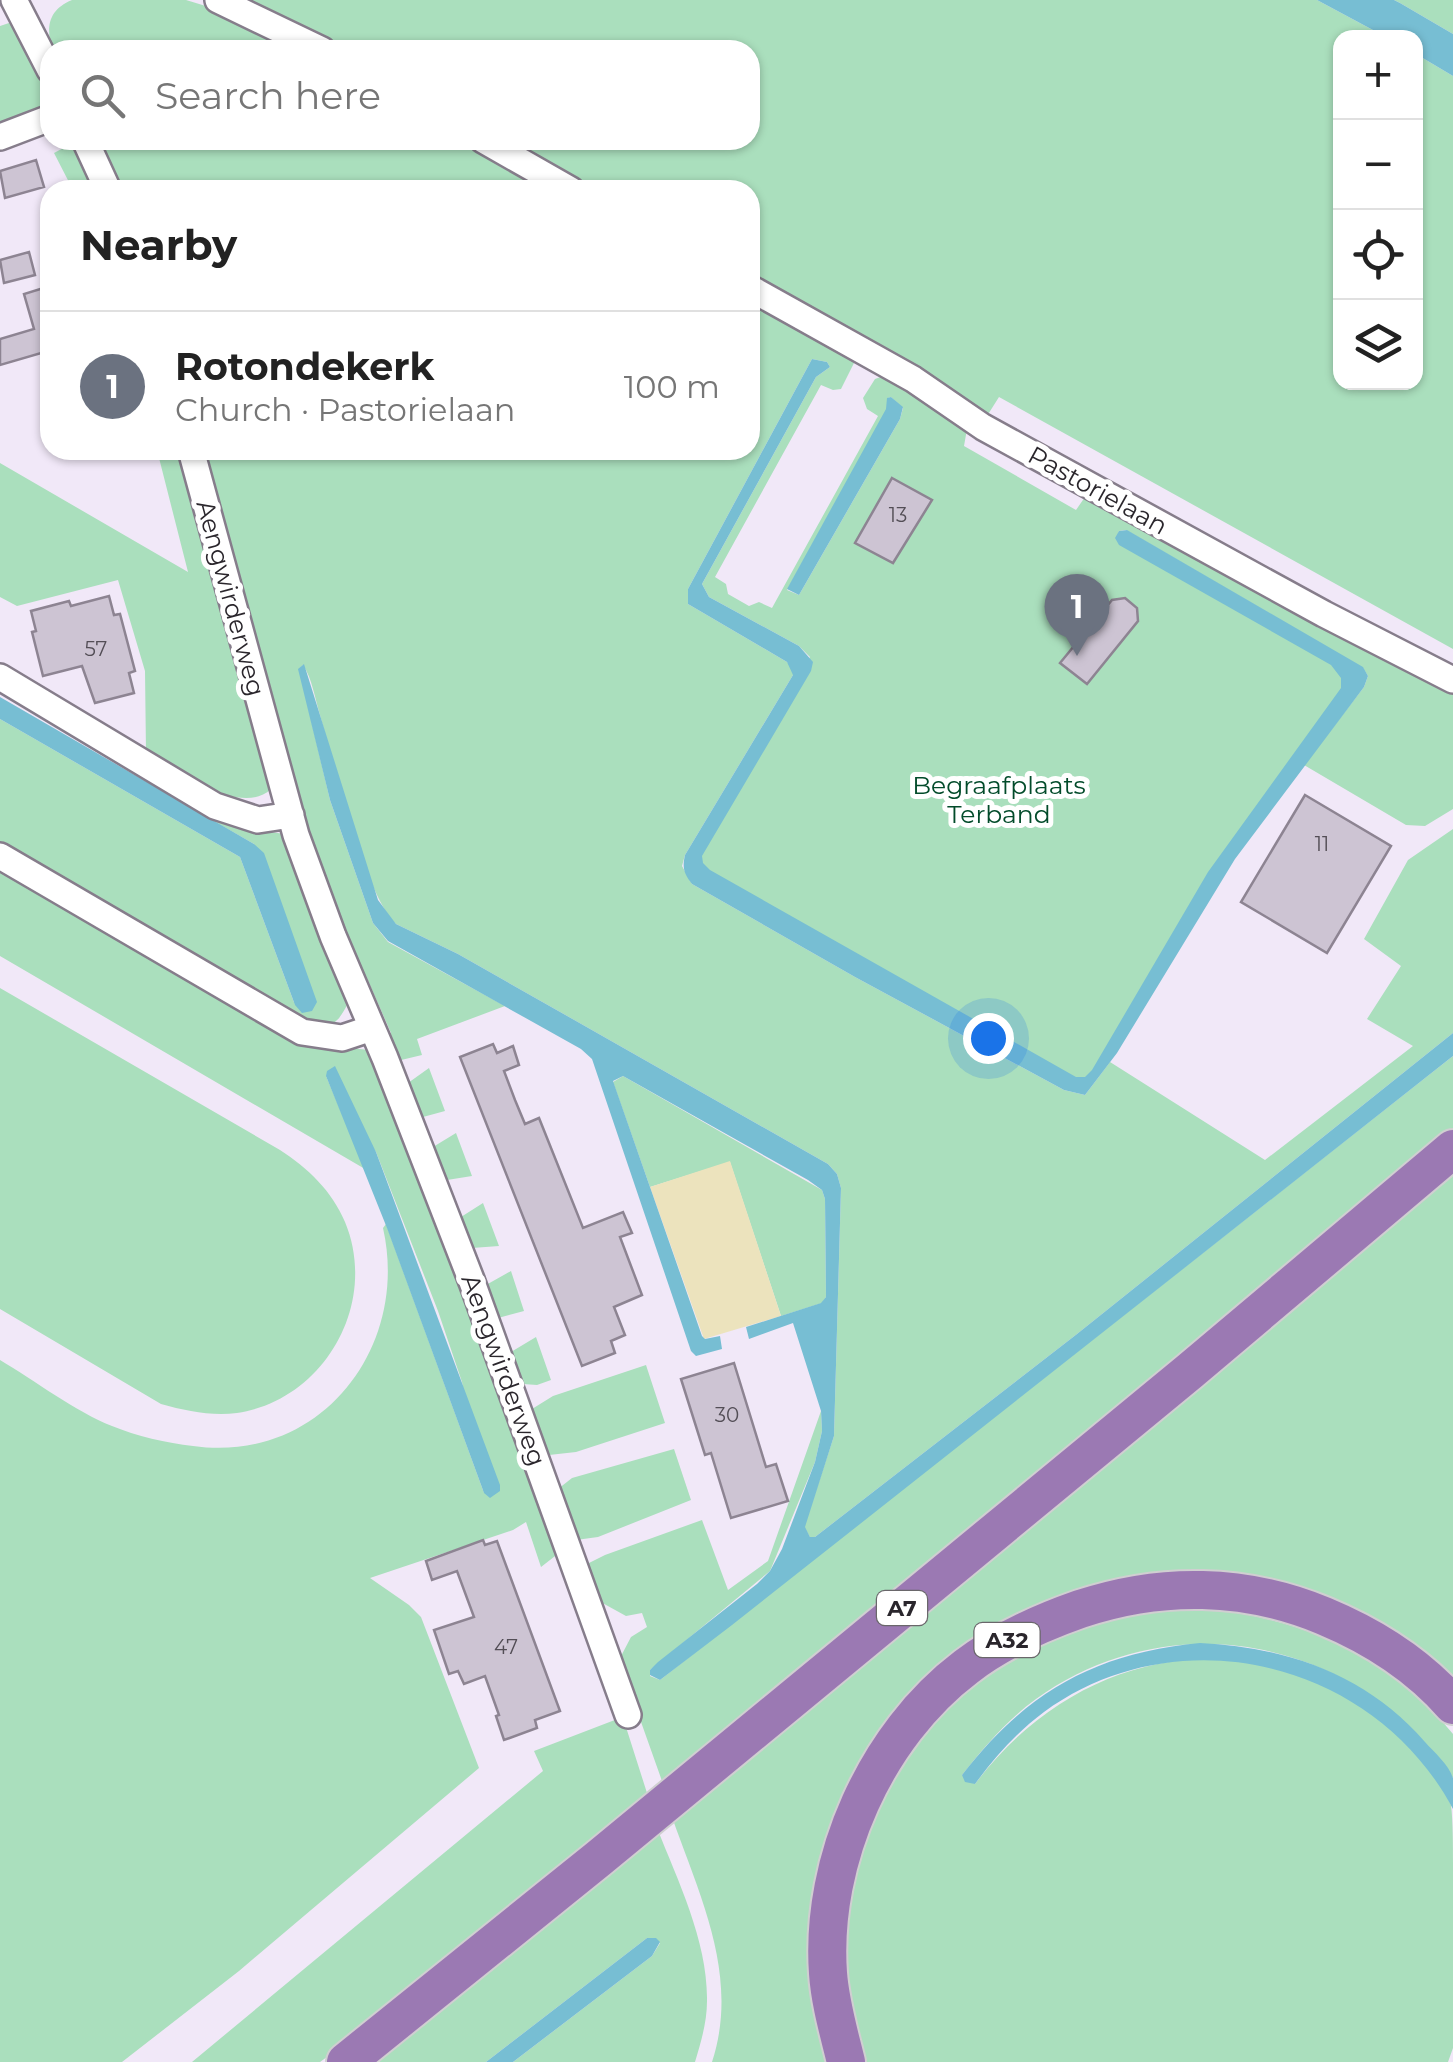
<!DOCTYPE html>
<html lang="en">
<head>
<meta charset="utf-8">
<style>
  body { margin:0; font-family:Montserrat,sans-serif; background:#f2f2f2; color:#222 }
  .controls { position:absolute; right:30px; top:30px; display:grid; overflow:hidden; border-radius:20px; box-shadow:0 2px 8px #0004 }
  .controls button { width:90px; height:90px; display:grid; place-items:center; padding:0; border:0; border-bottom:2px solid #e0e0e0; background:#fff; color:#222; font:50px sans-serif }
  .you { position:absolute; left:988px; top:1038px; width:35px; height:35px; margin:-25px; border:8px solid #fff; border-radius:50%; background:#1a73e8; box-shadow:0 0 0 15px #1a73e833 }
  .badge { display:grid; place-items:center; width:65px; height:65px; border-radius:50%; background:#8e491f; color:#fff; font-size:32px; font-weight:700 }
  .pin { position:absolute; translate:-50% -82px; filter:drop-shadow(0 2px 5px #0008) }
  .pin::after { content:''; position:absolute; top:52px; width:35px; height:30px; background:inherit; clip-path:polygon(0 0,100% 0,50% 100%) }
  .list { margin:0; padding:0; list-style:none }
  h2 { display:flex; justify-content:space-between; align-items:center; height:130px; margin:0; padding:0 40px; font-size:42px }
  h2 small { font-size:32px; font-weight:400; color:#767676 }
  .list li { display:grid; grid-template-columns:65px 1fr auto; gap:30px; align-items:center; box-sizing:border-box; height:150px; padding:0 40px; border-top:2px solid #e0e0e0 }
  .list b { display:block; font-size:38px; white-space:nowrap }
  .list p { margin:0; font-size:32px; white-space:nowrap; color:#767676 }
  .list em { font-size:32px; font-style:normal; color:#767676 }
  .icon { flex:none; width:55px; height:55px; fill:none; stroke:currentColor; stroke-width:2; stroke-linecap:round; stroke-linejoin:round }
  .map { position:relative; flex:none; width:1453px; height:2062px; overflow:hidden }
  .search { position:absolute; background:#fff; box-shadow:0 2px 8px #0004; left:40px; top:40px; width:720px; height:110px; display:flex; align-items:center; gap:25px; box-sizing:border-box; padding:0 35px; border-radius:30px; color:#767676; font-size:38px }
  .panel { position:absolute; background:#fff; box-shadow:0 2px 8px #0004; left:40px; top:180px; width:720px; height:280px; border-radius:30px }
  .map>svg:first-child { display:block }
  .green { fill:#aadfbd; fill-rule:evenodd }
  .sand { fill:#ece3bd }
  .water { fill:#77bed3 }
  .building { fill:#cdc4d3; stroke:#8d8492; stroke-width:2.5 }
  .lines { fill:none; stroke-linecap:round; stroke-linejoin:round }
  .minor-casing { stroke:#867d8b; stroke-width:30 }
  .highway-casing { stroke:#d0cfd1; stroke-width:42 }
  .minor { stroke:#fff; stroke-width:25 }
  .highway { stroke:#9b79b3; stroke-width:38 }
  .labels { text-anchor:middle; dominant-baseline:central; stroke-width:10; stroke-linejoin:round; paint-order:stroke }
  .number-label { font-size:20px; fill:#534e56 }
  .shield { fill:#fff; stroke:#6a676b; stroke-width:2.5 }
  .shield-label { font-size:22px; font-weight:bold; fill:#2a262c }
  .street-label { font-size:25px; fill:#2a262c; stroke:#fff }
  .park-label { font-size:25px; fill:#024b2a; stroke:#fff }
</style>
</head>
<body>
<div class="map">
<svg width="1453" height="2062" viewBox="0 0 1453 2062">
  <rect width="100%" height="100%" fill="#f1e8f8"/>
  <path class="green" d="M72,0H186L242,17L304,50H52C46,27 48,10 72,0Z
    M243,0H1317L1386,37L1340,38V382H1416V54L1453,76V649L999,397L987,416L750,282V190H584L495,140H750V50H333Z
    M1394,0H1453V34L1400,3Z
    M9,23L15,27L50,101L44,108L0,131V26Z
    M98,140H467L558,190H121Z
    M69,145L75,147L96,190H73L54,153Z
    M750,296L844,348L854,363L841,389L833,390L821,385L715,577L726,584L728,594L749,606L759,602L772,608L878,416L867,409L863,398L875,379L886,375L919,392L967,429L964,446L1076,510L1085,497L1099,499L1322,624L1453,689V809L1425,826L1406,825L1304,765L1364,687L1368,676L1363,668L1126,530L1119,531L1118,534L1358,673L1297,763L1231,843L1092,1081L1078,1088L1066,1083L872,984L692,877L689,868L810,657L799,646L709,597L702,584L816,377L830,367L827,362L812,359L688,589V604L787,662L793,668V675L685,855L682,866L692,884L855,977L1064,1090L1085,1095L1110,1062L1265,1160L1413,1046L1367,1019L1401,966L1364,939L1408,860L1453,829V1033L1077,1334L815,1537H810L804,1527L834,1436L841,1188L837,1174L828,1164L458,954L396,924C365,895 333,761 320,715C315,699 312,678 303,665L299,669L330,800L373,923L388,942L505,1006L417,1039L422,1055L397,1061L386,1036L391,1033L366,976L362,977L317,864L201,450H750ZM891,397L903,408L900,419L799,595L787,590L887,409L888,398Z
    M157,450H179L271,789C241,818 176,770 146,753L145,671L118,580L17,606L0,597V463L188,572Z
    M0,719L240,857L295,1005L254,844L212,820L215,814L255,830L285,834L349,1001C335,1030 330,1027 300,1022L0,852Z
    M0,869L301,1043L369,1050L416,1163L559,1553L541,1567L526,1522L513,1530L370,1578L409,1605L421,1617L479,1768L239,1971L122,2062H0V1360C34,1380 76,1412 112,1426C136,1436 167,1443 193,1446C321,1464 410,1347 383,1228L386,1224L484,1493L462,1382L438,1311L376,1152L326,1076L365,1169L0,956Z
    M0,988L280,1150C308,1168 332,1191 345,1222C379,1304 324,1400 237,1413C211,1416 186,1411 161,1404L0,1309Z
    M1453,1056V1132L766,1700L662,1781L619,1660L631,1637L647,1627L642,1613L626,1616L597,1600L585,1565L605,1555L702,1520L728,1590L768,1561L821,1411L822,1431L815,1462L770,1571L650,1670V1676L660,1680Z
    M429,1068L445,1111L423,1117L408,1083Z
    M623,1076L822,1190L825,1199L826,1297L822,1303L781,1316L730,1162L650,1187L613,1082Z
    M456,1133L472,1176L447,1180L433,1147Z
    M1453,1171V1689L1305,1597L1036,1611L849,1799L834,2062H712C740,1976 700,1897 672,1817Z
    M483,1203L499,1246L472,1248L461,1217Z
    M511,1271L524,1311L498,1318L486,1285Z
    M536,1337L551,1380L537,1385L523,1384L511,1352Z
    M646,1365L665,1423L576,1452L549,1455L532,1409L553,1396Z
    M674,1449L691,1500L598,1537L576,1540L558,1489L572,1478Z
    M1189,1608C1291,1613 1388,1652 1453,1734V1778C1359,1640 1175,1600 1036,1699C1007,1720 984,1747 962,1775L975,1784C1072,1655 1236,1616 1371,1713C1403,1736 1435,1769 1451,1805C1453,1821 1453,1847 1453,1865C1453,1926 1453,1987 1453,2048L1448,2062H866C809,1913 879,1737 1014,1657C1066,1625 1128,1611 1189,1608Z
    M620,1718L625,1724L647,1793L367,2028L320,2062H192L543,1771L534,1751Z
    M657,1828C678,1881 708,1942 707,2001C707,2022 701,2042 695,2062H513L652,1956L660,1943L655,1938H647L486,2062H369Z"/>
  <path class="sand" d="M730,1161L781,1316L704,1339L650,1187Z"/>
  <path class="water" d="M1317,0H1394L1400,3L1453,34V76L1416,54V38L1386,37Z
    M812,359L827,362L830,367L816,377L702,584L709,597L799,646L813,662L811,671L702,856L703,863L710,870L1076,1077H1085L1092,1070L1208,872L1341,688V678L1331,665L1119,545L1115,538L1119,531L1127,530L1363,667L1368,676L1364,687L1235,859L1117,1053L1085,1095L1064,1090L855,977L692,884C684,874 682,868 685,855L793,675L787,662L688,604V589Z
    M891,397L903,407L900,419L799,595L787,589L886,409L887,398Z
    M304,664L378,900L396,924L458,954L828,1164L837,1174L841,1188L834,1436L805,1527L810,1537H815L1077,1334L1453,1033V1056L732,1625L660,1680L650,1675V1670L658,1662L757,1584L770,1571L782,1549L815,1462L822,1431L821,1411L793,1323L749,1339L746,1327L821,1303L826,1297L825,1199L822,1190L808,1180L623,1076L613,1081L702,1336L705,1339L720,1336L722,1349L696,1356L691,1351L592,1059L581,1049L388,941L373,923L330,800L298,669Z
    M0,697L254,844L264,853L317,1002L312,1011L302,1013L295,1005L240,857L0,719Z
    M335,1066L376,1152L500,1485V1491L490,1498L484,1493L387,1228L326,1076L327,1071Z
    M1200,1643C1287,1647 1367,1675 1425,1742C1434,1752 1449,1765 1453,1778C1453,1787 1453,1800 1453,1809C1375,1662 1180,1613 1044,1712C1017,1732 995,1757 975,1784L965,1782L962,1775C1026,1692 1095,1653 1200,1643Z
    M647,1938H656L660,1942L652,1956L513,2062H486Z"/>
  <path class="building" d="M36,160L44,187L5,198L0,171Z
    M29,252L35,275L4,283L0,260Z
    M50,286V362L44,363L41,353L0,365V339L34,329L24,294Z
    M892,478L932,500L893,563L855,543Z
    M109,596L114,615L120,614L135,671L129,673L134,693L95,703L82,666L43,676L32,632L36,631L31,611L69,601L71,606Z
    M1125,598L1137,608L1138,621L1087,684L1060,663L1112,600Z
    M1305,795L1391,846L1327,953L1241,902Z
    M493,1044L497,1053L513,1046L519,1065L504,1071L515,1100L525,1124L539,1118L583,1228L623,1212L632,1233L620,1237L642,1295L614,1307L625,1335L611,1341L615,1353L582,1366L460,1057Z
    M734,1363L766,1467L776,1464L788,1501L731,1518L711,1453L705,1455L681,1379Z
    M483,1540L485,1545L497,1541L560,1711L535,1720L537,1728L504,1740L496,1716L499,1715L485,1676L464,1684L458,1671L449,1674L434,1630L474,1617L457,1571L432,1580L426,1561Z"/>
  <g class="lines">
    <defs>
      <path id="minor" d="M14,0L50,70
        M218,0L322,50
        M0,137L50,118
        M85,140L108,190
        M483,140L571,190
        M750,288L913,379L983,427L1324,614L1453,680
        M191,450L296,835L333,936L385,1058L472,1282L628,1715
        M0,677L215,806L258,820L291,815
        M0,856L302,1032L342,1038L372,1028"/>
      <path id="highway" d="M346,2062L598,1859L1190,1371L1453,1149
        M846,2062C839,2033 830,2003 828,1973C820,1860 876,1735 966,1667C1000,1641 1040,1623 1080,1609C1161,1582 1245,1583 1324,1616C1372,1636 1418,1665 1453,1705"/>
    </defs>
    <use href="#minor" class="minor-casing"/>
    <use href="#highway" class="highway-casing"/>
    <use href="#minor" class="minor"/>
    <use href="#highway" class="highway"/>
  </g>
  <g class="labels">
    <g class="number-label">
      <text x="898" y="515">13</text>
      <text x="96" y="649">57</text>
      <text x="1322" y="844">11</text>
      <text x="727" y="1415">30</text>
      <text x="506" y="1647">47</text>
    </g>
    <g class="shield">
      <rect x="877" y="1591" width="50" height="34" rx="8"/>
      <rect x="974.5" y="1623" width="65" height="34" rx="8"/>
    </g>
    <g class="shield-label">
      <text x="902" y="1608">A7</text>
      <text x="1007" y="1640">A32</text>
    </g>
    <g class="street-label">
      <text transform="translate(1098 490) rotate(29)">Pastorielaan</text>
      <text transform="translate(231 598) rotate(75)">Aengwirderweg</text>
      <text transform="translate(504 1370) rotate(70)">Aengwirderweg</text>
    </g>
    <g class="park-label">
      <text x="999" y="785">Begraafplaats<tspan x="999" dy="29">Terband</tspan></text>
    </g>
  </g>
</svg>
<div class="controls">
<button>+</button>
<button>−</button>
<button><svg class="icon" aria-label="locate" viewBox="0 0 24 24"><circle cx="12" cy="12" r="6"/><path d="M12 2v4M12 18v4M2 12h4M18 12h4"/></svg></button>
<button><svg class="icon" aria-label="layers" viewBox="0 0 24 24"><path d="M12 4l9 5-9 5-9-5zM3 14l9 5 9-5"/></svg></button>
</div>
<div class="you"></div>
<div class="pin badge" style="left:1077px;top:656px;background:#6b7280">1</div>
<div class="search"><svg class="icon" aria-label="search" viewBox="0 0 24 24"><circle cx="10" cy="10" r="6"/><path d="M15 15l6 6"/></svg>Search here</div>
<section class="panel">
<h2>Nearby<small></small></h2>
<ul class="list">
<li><span class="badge" style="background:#6b7280">1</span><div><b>Rotondekerk</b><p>Church · Pastorielaan</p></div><em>100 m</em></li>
</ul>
</section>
</div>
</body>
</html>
